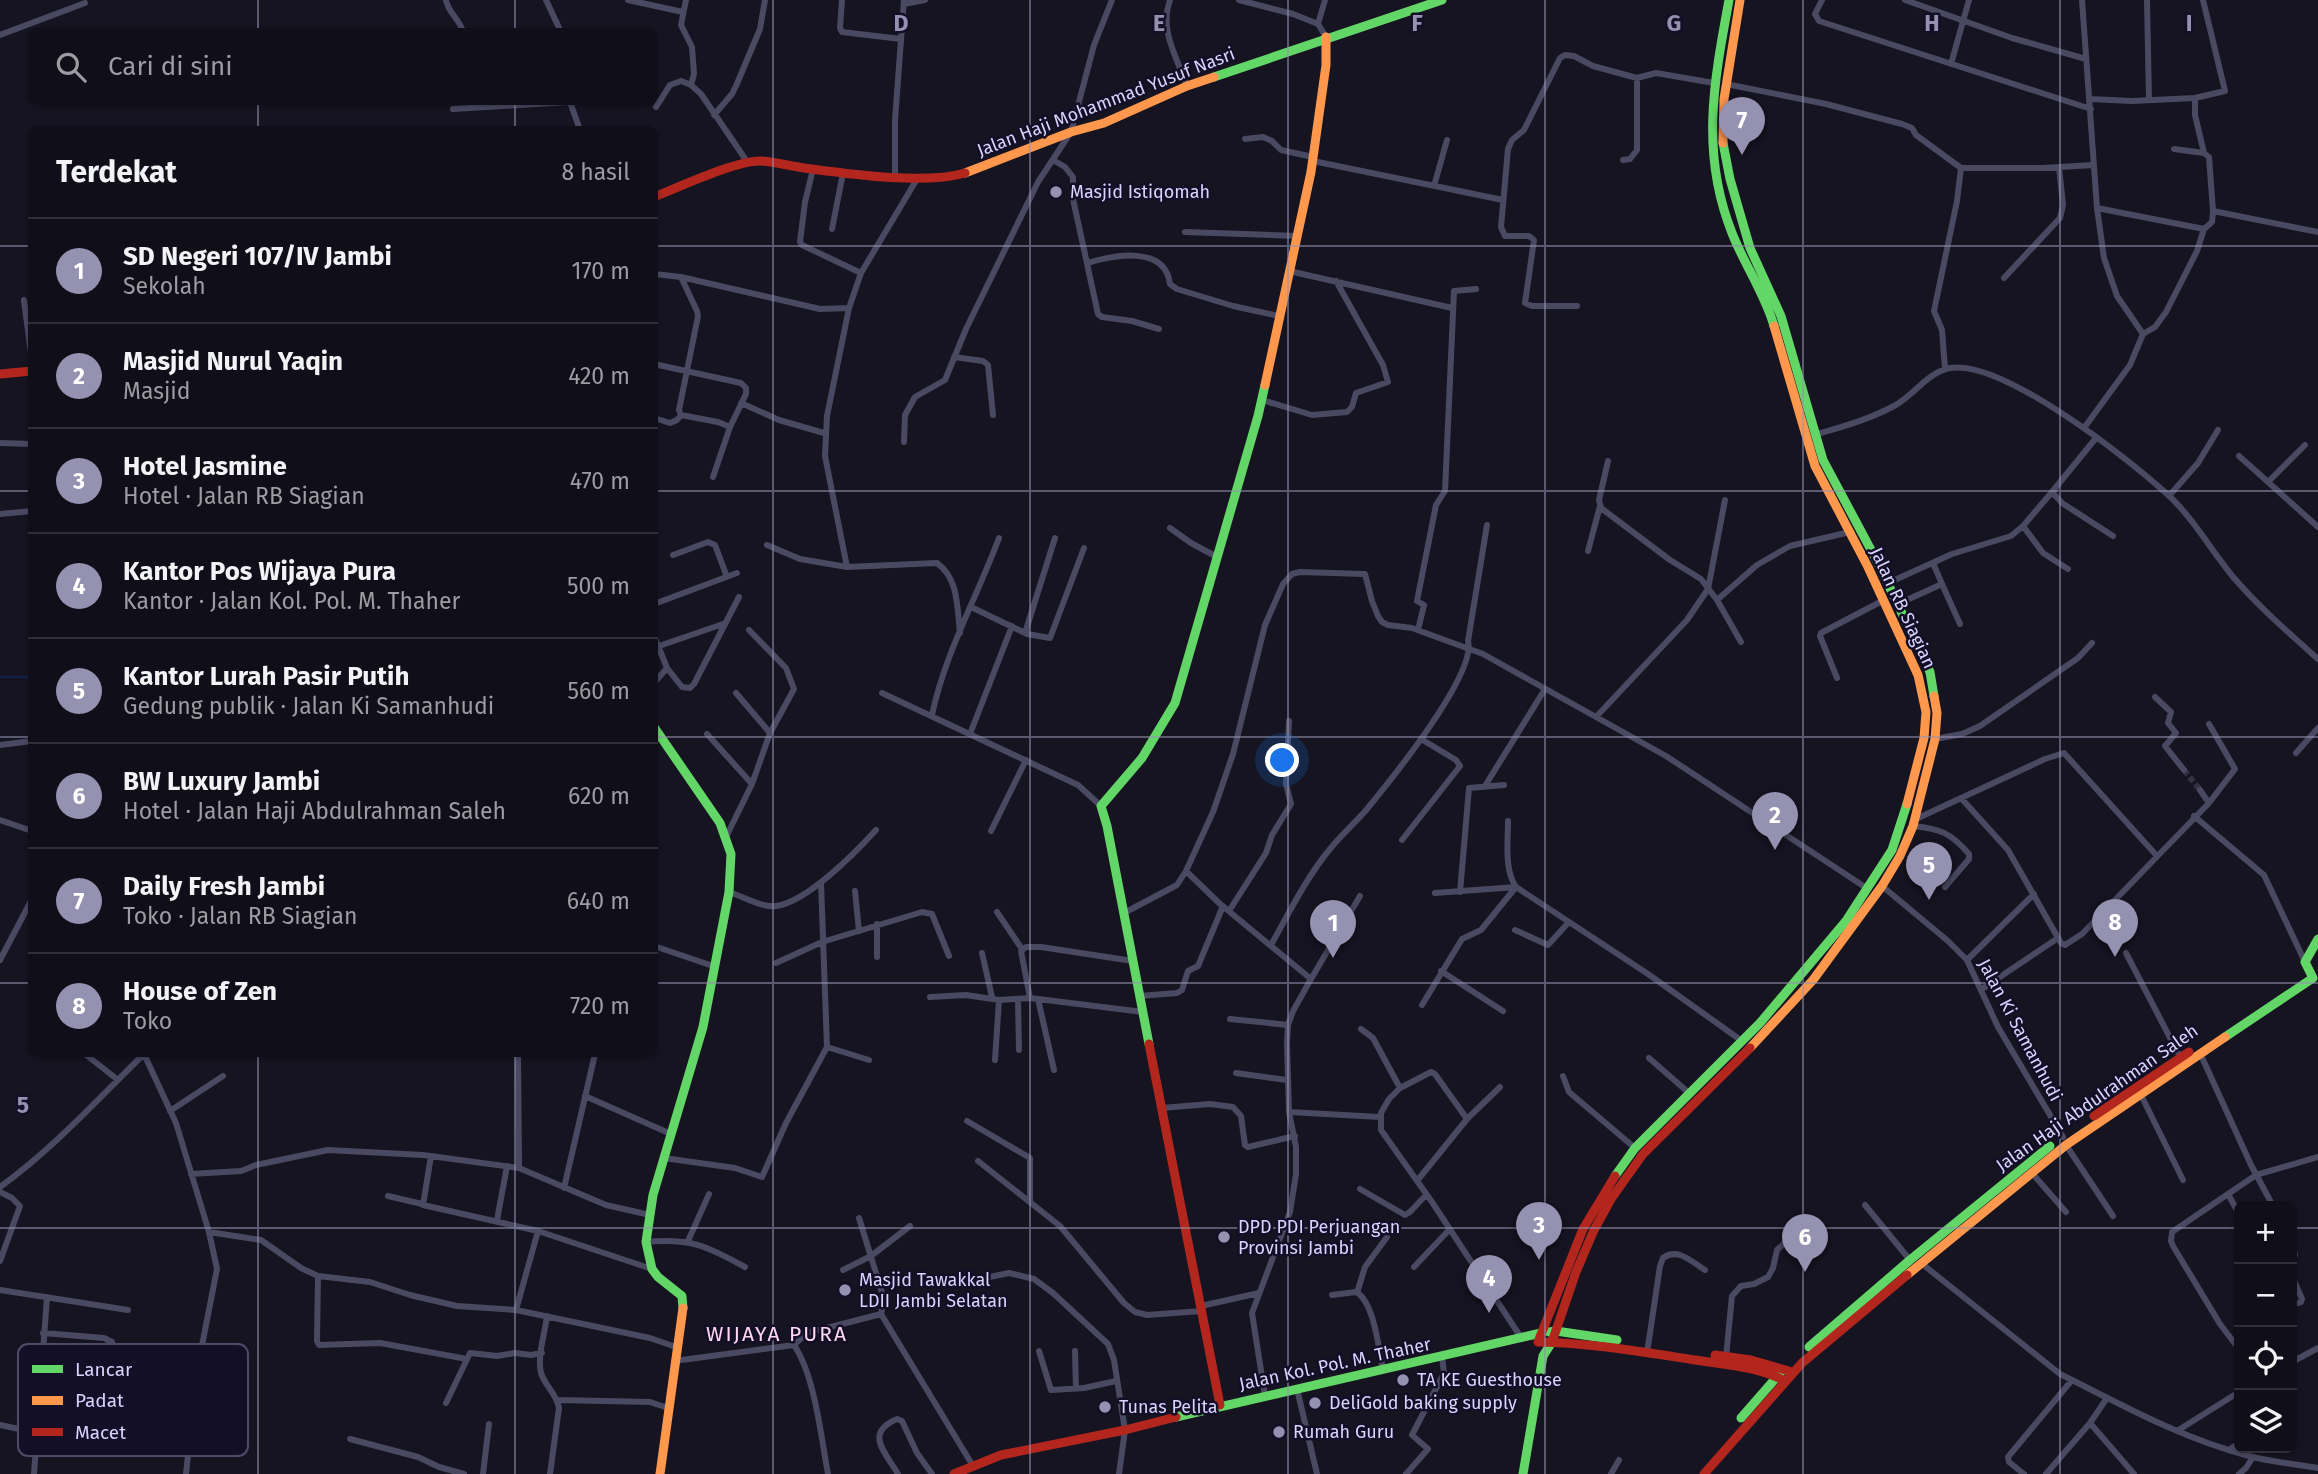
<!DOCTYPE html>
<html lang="id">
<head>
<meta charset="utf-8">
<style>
  body { margin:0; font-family:"Fira Sans",sans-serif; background:#191822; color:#f1f3f6 }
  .controls { position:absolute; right:21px; bottom:21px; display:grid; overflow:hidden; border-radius:10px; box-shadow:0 2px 5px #0004 }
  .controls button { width:63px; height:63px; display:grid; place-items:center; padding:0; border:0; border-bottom:2px solid #302f38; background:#100f19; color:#f1f3f6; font:35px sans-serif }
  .you { position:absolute; left:1283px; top:761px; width:24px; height:24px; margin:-18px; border:5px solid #fff; border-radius:50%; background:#1a73e8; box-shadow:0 0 0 10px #1a73e833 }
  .badge { display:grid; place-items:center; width:46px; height:46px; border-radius:50%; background:#9591b1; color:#fff; font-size:23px; font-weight:700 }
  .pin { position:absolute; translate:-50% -58px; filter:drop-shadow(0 2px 4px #0008) }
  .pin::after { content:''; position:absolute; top:37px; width:24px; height:21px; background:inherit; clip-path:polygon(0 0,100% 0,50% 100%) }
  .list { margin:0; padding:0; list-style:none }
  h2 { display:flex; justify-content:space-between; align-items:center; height:91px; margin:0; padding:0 28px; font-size:30px }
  h2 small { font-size:23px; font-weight:400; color:#9c9ca2 }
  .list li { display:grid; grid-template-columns:46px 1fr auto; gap:21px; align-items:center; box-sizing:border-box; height:105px; padding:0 28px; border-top:2px solid #302f38 }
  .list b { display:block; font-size:26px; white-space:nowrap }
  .list p { margin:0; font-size:23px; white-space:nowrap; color:#9c9ca2 }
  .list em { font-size:23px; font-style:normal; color:#9c9ca2 }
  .icon { flex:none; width:38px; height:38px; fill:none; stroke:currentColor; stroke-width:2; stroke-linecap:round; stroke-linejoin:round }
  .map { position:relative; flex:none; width:2318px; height:1474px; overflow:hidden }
  .search { position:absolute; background:#100f19; box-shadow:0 2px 5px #0004; left:28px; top:28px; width:630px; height:77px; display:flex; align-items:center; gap:18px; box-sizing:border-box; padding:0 24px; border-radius:10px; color:#9c9ca2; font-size:26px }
  .panel { position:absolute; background:#100f19; box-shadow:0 2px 5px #0004; left:28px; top:126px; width:630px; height:931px; border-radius:10px }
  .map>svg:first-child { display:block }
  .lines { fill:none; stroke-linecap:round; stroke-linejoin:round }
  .stream { stroke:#0d2144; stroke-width:2.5 }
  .street-tunnel { stroke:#333142; stroke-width:6; stroke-dasharray:6 3; stroke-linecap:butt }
  .street { stroke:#4a4962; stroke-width:6 }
  .fast { stroke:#63d668; stroke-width:9 }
  .slow { stroke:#ff974d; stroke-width:9 }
  .jam { stroke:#b3261e; stroke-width:9 }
  .grid { fill:none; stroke:#9591b1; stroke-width:2; stroke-opacity:0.55 }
  .poi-dot { fill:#9591b1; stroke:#130f26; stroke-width:2.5 }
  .labels { text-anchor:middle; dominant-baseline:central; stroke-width:5; stroke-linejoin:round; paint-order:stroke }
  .street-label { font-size:18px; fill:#d9d4ff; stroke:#130f26 }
  .poi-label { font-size:18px; fill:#d9d4ff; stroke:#130f26; text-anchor:start }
  .quarter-label { font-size:21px; letter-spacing:2px; fill:#ffd6f0; stroke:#130f26 }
  .key { fill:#130f26; stroke:#4e4a67; stroke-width:2 }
  .key-label { font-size:19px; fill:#d9d4ff }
  .grid-label { font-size:23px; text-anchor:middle; font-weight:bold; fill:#9591b1; stroke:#130f26; stroke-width:5; stroke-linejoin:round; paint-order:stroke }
</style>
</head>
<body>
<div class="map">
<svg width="2318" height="1474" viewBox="0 0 2318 1474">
  <rect width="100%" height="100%" fill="#161421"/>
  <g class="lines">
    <path class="stream" d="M0,677H32"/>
    <path class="street-tunnel" d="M2184,770L2200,790"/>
    <path class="street" d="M446,0C448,13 460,19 463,32
      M546,0L561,32
      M628,0L683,12
      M686,0L681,25L692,47L694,74L691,85
      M842,0L840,28L842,32L901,39
      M1170,0C1159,30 1177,58 1187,86
      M1239,0L1293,14L1318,24L1326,37
      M1822,0L1815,14L1819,21L2091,109
      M1905,0L2012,38L2086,59
      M2082,0L2097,208L2104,258L2117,296L2143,334L2130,365L2084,428
      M2147,0L2149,100
      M2203,0L2225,91L2195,98V115L2204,153
      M904,4L925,0
      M1318,24L1325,0
      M0,35L85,3
      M1951,64L1969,0
      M1726,84L1826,104L1902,124L1912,128L1916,135L1961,168H2042L2094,165
      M2090,99L2132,101L2195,98
      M570,102L580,130
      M656,107L670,85L681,81L691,85L701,94L748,163
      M453,109L569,102
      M714,115L732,94L736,86L760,29L765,0
      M1245,139L1263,137L1272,141L1281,150L1313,157
      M1053,160L1065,167L1073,177V199L1098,314L1102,317L1132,321L1159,329
      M1623,160L1630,159L1637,150V78
      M1313,161L1503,200
      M813,169L805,202L800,242L802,245L861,273
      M895,178V120L904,0
      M1434,186L1447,140
      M2097,208L2204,229
      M2213,211L2318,232
      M832,229L843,173
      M1185,232L1297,236
      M1087,263C1115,255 1165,245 1170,284L1177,289L1233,306L1279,316
      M1289,271L1452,308
      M654,274L681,277L697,311L698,316L679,410L681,415L718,422L730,427L746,394V388L741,383L654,364
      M681,277L820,309L849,308
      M2004,278L2060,218L2063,205L2059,167
      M24,300L32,361
      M1577,306H1532L1525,303L1534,240L1529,236H1505L1501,227L1508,149L1512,140L1524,130L1560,58L1565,55L1574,56L1593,66L1637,78L1656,73L1714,83
      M2143,334L2155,327L2166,312L2197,251L2204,229L2212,222L2213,211L2209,157L2204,153L2174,149
      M954,357L983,361L988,365L993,415
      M1945,369L1942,330L1934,311L1957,201L1961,168
      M1262,400L1312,415L1347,412L1352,407L1356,393L1388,382L1383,365L1336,281
      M741,403L779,420L824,433
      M654,418L670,423L677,420L681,415
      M1814,435C1841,427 1868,420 1894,406C1913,396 1928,372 1950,368C2002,359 2129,459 2167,494C2191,515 2213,553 2234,578C2259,607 2289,633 2318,659
      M2096,438L2052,492L2062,503L2113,536
      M904,442L905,415L915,397L945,380L966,329L1038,182L1071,132L1094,45L1112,0
      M0,443L32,444
      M2305,445L2268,482L2318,527
      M2239,456L2268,482
      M1608,461L1599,500L1601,508L1670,560L1701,579L1717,600L1741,642
      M713,477L730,427
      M2169,496L2198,463L2218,430
      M0,514L32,511
      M2023,526L2043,553L2068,569
      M1170,528L1191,543L1217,557
      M767,545L800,559L847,567L937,563C959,579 957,608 960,633
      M1588,551L1600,506
      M673,555L708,542L715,545L727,577
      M1933,563L1942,584
      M847,567L825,456L827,416L849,308L861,273L917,179
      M1888,583L1952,554L2011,536L2023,526L2052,492
      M1717,600L1757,565L1790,546L1850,532
      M654,604L737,573
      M1898,604L1942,584L1960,624
      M971,607L1027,634L1050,638L1084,548
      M1418,630L1424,605L1417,601L1436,505L1445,491L1454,291L1476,289
      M1025,633L1055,538
      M654,636L667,668L682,687L690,688L694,684L739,597
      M659,646L723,624
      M1837,678L1820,636L1821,633L1884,600
      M654,683L667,668
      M736,693L770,733
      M882,693L1078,785L1101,806
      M2155,697L2171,712L2168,723L2176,733L2165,746L2184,770
      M932,715C945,653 977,597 999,538
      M1596,717L1687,620L1708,589L1725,500
      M2209,724L2235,769L2209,803
      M707,734L752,784
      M970,734L1012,626
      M1935,739L1962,734L1980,726L2078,658L2092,643
      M0,745L32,741
      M2296,753L2318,728
      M1485,786L1545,689
      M1961,798L2008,850L2061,943L2065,945L2082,934L2209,803L2200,790
      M2194,816L2264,875L2305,962
      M1916,819L2045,759L2064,753L2157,856
      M0,820L32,831
      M1508,821C1508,841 1504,870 1516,887L1648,974L1742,1041
      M1913,826C1940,829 1950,832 1969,854V859L1945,887
      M991,831L1026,760
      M726,837L752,784L770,733L794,689L786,668L749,630
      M1402,840L1460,766L1456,760L1421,739
      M1186,871L1219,903L1311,979L1293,1011L1288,1025L1287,1044L1289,1112L1296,1147V1174L1290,1212L1252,1313L1265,1396
      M1882,886L1948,941L1967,960L1998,1027L2063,1137
      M855,891L859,931
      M729,892C742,896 762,908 776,906C807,902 855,853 876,830
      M1460,892L1469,788L1504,785
      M1435,893L1516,887
      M1229,911L1266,853L1272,835L1291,804L1286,784L1289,721
      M997,912L1022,949
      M1124,913L1177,885L1186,871L1213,812L1233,754L1265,625L1283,584L1292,574L1300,572L1365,574L1372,601L1378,616L1382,622L1388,625L1412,628L1483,654L1666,756L1868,889
      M877,924V957
      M1515,930L1548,945L1568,923
      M1271,945C1289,913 1306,878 1330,849C1341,835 1355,823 1367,809C1390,781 1477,674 1468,641L1487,525
      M654,946L713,966
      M982,953L992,997
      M2126,953L2180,1057
      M0,960L32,899
      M1967,960L2034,894
      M776,963L822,942L922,912L932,914L949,956
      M1441,971L1503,1011
      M1311,979L1360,896
      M1982,989L2058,938
      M1139,996L1177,993L1182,990L1188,971L1198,966L1223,906
      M930,997L966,995L999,1000L1030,998L1143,1012
      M1030,998L1021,951L1026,947H1041L1133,961
      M1018,999L1019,1050
      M1038,999L1054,1070
      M1422,1005L1462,939L1481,930L1516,887
      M1230,1019L1288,1025
      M1361,1029L1373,1038L1400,1088
      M827,1047L869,1060
      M2200,1053L2251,1165L2273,1206
      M85,1054L118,1080
      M144,1054L176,1123L209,1232L217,1269L197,1371L186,1474
      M518,1054L519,1168
      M1649,1058L1689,1093
      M995,1060L999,1000
      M1236,1073L1287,1080
      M1563,1076L1569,1092L1635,1148
      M2141,1095L2183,1180
      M585,1096L671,1134
      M1162,1108L1210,1104L1233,1107L1241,1116L1245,1145L1248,1147L1295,1136
      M170,1111L223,1076
      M1289,1112L1380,1117
      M1467,1119L1435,1074L1431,1072L1400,1088L1389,1099L1381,1113V1130L1432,1202L1522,1339
      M967,1121L1030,1158V1201
      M2066,1145L2113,1216
      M431,1156L423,1205L538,1231L652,1269
      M664,1158L735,1168L762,1177L786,1123L827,1047L821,883
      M978,1161L1060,1226L1124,1303L1135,1312L1147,1315L1202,1311
      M2031,1172L2066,1212
      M191,1174L241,1171L256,1165L328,1150L423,1155L519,1168L606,1205L650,1215
      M1417,1181L1467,1119L1500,1087
      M0,1187C53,1149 98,1099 144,1054
      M564,1188L595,1054
      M1360,1189L1405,1215L1410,1212L1426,1195
      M0,1192L12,1198L20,1206L0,1261
      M2228,1194L2239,1214
      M388,1196L422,1204
      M1865,1205L1910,1260
      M859,1218L884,1299L881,1314
      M497,1220L507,1166
      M209,1232L261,1240L301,1268L318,1276L370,1282L410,1295L457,1306L516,1310L650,1338L676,1347
      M688,1241L709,1194
      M646,1242C691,1238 707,1246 745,1267
      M2292,1244L2295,1255L2292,1261
      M1921,1263L2060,1374L2072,1380C2129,1409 2187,1440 2249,1456C2271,1462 2295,1464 2318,1468
      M1414,1267L1449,1230
      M843,1270L871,1256L910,1226
      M318,1276L317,1341L319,1345L380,1343L467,1359
      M2292,1276L2302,1299L2301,1302L2292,1305
      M980,1279L1009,1273L1034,1279L1053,1293L1108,1344L1114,1360L1125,1430L1119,1474
      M0,1290L128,1310
      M1357,1293L1365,1267L1387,1237
      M1332,1295L1356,1292C1374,1301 1379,1350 1383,1370
      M1201,1306L1259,1293
      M516,1310L538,1231
      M547,1316C545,1333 537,1356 541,1373C545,1386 557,1394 559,1408L550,1474
      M43,1333L104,1338L112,1342L116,1360L121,1366L197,1371
      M794,1345C815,1376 821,1437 828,1474
      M2239,1349L2220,1324L2173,1246L2171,1241L2172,1232L2256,1175L2318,1157
      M1039,1351L1051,1390L1084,1388L1116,1381
      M1075,1351L1076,1389
      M1647,1353L1660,1266L1663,1258C1678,1247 1692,1262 1705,1270
      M1726,1357L1732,1296L1741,1286L1754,1284L1768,1277L1773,1268L1777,1250L1795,1233
      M674,1361L794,1345L807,1333L881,1314L973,1466
      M2292,1362L2318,1348
      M1297,1389L1317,1474
      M558,1400L650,1402L668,1408
      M446,1403L470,1353L497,1356L515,1353L531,1355L542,1353
      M2292,1412L2293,1411
      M2090,1423L2134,1474
      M0,1425L37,1433
      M2177,1431L2239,1392
      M350,1439L418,1457L439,1467L464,1474
      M2229,1450L2239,1443
      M34,1474L47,1297
      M483,1474L489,1424
      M898,1474C885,1452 864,1433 897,1419L902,1421L917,1453L932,1474
      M1406,1474L1428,1449L1412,1435L1444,1373L1442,1357
      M1611,1474L1619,1460
      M2024,1474L2009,1462L2008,1457L2072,1380
      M2046,1474L2090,1423L2107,1398
      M2239,1474L2246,1468L2253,1457"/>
    <path class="fast" d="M1729,0C1714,81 1700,153 1732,233C1744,264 1765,294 1774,326
      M1214,77L1442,0
      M1723,143L1730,179L1750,248L1781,316L1823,460L1878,563L1930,672L1934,696
      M654,727L720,823L731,854L729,892L703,1027L653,1195L646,1242L652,1269L658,1277L682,1296L683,1308
      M2225,1037L2313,978L2305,962L2318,939
      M1149,1044L1107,826L1101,806L1142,758L1175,703L1258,416L1265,385
      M1615,1176L1635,1148L1760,1023L1846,921L1892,850L1907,804
      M1549,1332L1556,1331L1617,1340
      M1809,1347L1910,1260L2050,1146
      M1176,1417L1541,1333
      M1741,1418L1782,1371
      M1523,1474L1543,1356L1552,1342"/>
    <path class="slow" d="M1723,143L1724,99L1740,0
      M965,173L1071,132L1104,123L1187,86L1214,77
      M1774,326L1815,466L1868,567L1918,675L1926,712L1924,738L1907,804
      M1265,385L1311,172L1326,65V37
      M1750,1048L1813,980L1882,886L1900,856L1913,826L1935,739L1937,713L1934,696
      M1907,1275L2066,1145L2225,1037
      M660,1474L683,1308"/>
    <path class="jam" d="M654,197C679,187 737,160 761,161C775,162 790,166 804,168C849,174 923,185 965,173
      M0,374L32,371
      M1149,1044L1220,1405
      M2094,1116L2189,1052
      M1615,1176L1583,1229L1538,1342C1591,1343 1643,1352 1695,1360C1725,1365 1757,1366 1785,1381
      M1552,1342L1576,1272L1594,1230L1611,1199L1643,1154L1750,1048
      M1715,1355L1751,1360L1789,1371
      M954,1474L1001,1455L1125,1430L1176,1417
      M1704,1474L1802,1363L1907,1275"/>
  </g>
  <path class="grid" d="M258,0V32M515,0V32M773,0V1474M1030,0V1474M1288,0V1474M1545,0V1474M1803,0V1474M2060,0V1474M258,102V130M515,102V130M0,246H32M654,246H2318M0,491H32M654,491H2318M0,737H32M654,737H2318M0,983H32M654,983H2318M258,1054V1474M515,1054V1474M0,1228H2239M2292,1228H2318"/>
  <g class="poi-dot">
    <circle cx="1056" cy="192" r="7"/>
    <circle cx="1224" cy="1237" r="7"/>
    <circle cx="845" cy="1290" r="7"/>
    <circle cx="1403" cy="1380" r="7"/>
    <circle cx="1315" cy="1403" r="7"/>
    <circle cx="1105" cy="1407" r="7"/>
    <circle cx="1279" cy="1432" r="7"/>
  </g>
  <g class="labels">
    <g class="street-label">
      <text transform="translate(1106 102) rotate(-21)">Jalan Haji Mohammad Yusuf Nasri</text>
      <text transform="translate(1903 608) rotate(65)">Jalan RB Siagian</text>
      <text transform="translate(2020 1030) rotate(62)">Jalan Ki Samanhudi</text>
      <text transform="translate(2097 1098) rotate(-35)">Jalan Haji Abdulrahman Saleh</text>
      <text transform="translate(1335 1364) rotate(-12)">Jalan Kol. Pol. M. Thaher</text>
    </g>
    <g class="poi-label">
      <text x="1070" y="192">Masjid Istiqomah</text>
      <text x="1238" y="1227">DPD PDI Perjuangan<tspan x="1238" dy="21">Provinsi Jambi</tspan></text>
      <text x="859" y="1280">Masjid Tawakkal<tspan x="859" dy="21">LDII Jambi Selatan</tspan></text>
      <text x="1417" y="1380">TA KE Guesthouse</text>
      <text x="1329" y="1403">DeliGold baking supply</text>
      <text x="1119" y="1407">Tunas Pelita</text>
      <text x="1293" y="1432">Rumah Guru</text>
    </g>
    <g class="quarter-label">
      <text x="777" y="1334">WIJAYA PURA</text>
    </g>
  </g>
  <rect x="18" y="1344" width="230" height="112" rx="10" class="key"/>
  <rect x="32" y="1365" width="31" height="8" fill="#63d668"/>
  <rect x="32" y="1396" width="31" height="9" fill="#ff974d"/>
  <rect x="32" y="1428" width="31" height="8" fill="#b3261e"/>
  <g class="key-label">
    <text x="75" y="1376">Lancar</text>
    <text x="75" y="1407">Padat</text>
    <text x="75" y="1439">Macet</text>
  </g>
  <g class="grid-label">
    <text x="901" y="31">D</text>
    <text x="1159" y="31">E</text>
    <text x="1417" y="31">F</text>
    <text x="1674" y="31">G</text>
    <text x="1932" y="31">H</text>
    <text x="2189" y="31">I</text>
    <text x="23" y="1113">5</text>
  </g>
</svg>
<div class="controls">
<button>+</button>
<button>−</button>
<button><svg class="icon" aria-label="locate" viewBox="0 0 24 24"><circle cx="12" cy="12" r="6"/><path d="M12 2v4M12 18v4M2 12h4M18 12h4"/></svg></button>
<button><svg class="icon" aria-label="layers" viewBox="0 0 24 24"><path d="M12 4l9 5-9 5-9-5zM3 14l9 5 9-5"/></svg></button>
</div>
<div class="you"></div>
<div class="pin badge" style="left:1333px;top:958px">1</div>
<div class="pin badge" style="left:1775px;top:850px">2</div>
<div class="pin badge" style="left:1539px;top:1260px">3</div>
<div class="pin badge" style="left:1489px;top:1313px">4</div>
<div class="pin badge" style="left:1929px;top:900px">5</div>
<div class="pin badge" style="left:1805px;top:1272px">6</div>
<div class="pin badge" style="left:1742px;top:155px">7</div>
<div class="pin badge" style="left:2115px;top:957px">8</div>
<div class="search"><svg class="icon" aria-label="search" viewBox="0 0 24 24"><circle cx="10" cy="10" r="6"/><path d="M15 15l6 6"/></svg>Cari di sini</div>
<section class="panel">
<h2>Terdekat<small>8 hasil</small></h2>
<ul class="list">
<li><span class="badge">1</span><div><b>SD Negeri 107/IV Jambi</b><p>Sekolah</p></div><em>170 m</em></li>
<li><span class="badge">2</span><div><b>Masjid Nurul Yaqin</b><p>Masjid</p></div><em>420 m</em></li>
<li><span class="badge">3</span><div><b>Hotel Jasmine</b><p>Hotel · Jalan RB Siagian</p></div><em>470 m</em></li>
<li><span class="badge">4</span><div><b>Kantor Pos Wijaya Pura</b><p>Kantor · Jalan Kol. Pol. M. Thaher</p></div><em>500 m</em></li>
<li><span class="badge">5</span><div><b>Kantor Lurah Pasir Putih</b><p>Gedung publik · Jalan Ki Samanhudi</p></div><em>560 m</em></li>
<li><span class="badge">6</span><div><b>BW Luxury Jambi</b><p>Hotel · Jalan Haji Abdulrahman Saleh</p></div><em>620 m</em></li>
<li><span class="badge">7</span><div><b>Daily Fresh Jambi</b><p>Toko · Jalan RB Siagian</p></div><em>640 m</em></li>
<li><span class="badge">8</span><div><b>House of Zen</b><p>Toko</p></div><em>720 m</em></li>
</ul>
</section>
</div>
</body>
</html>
